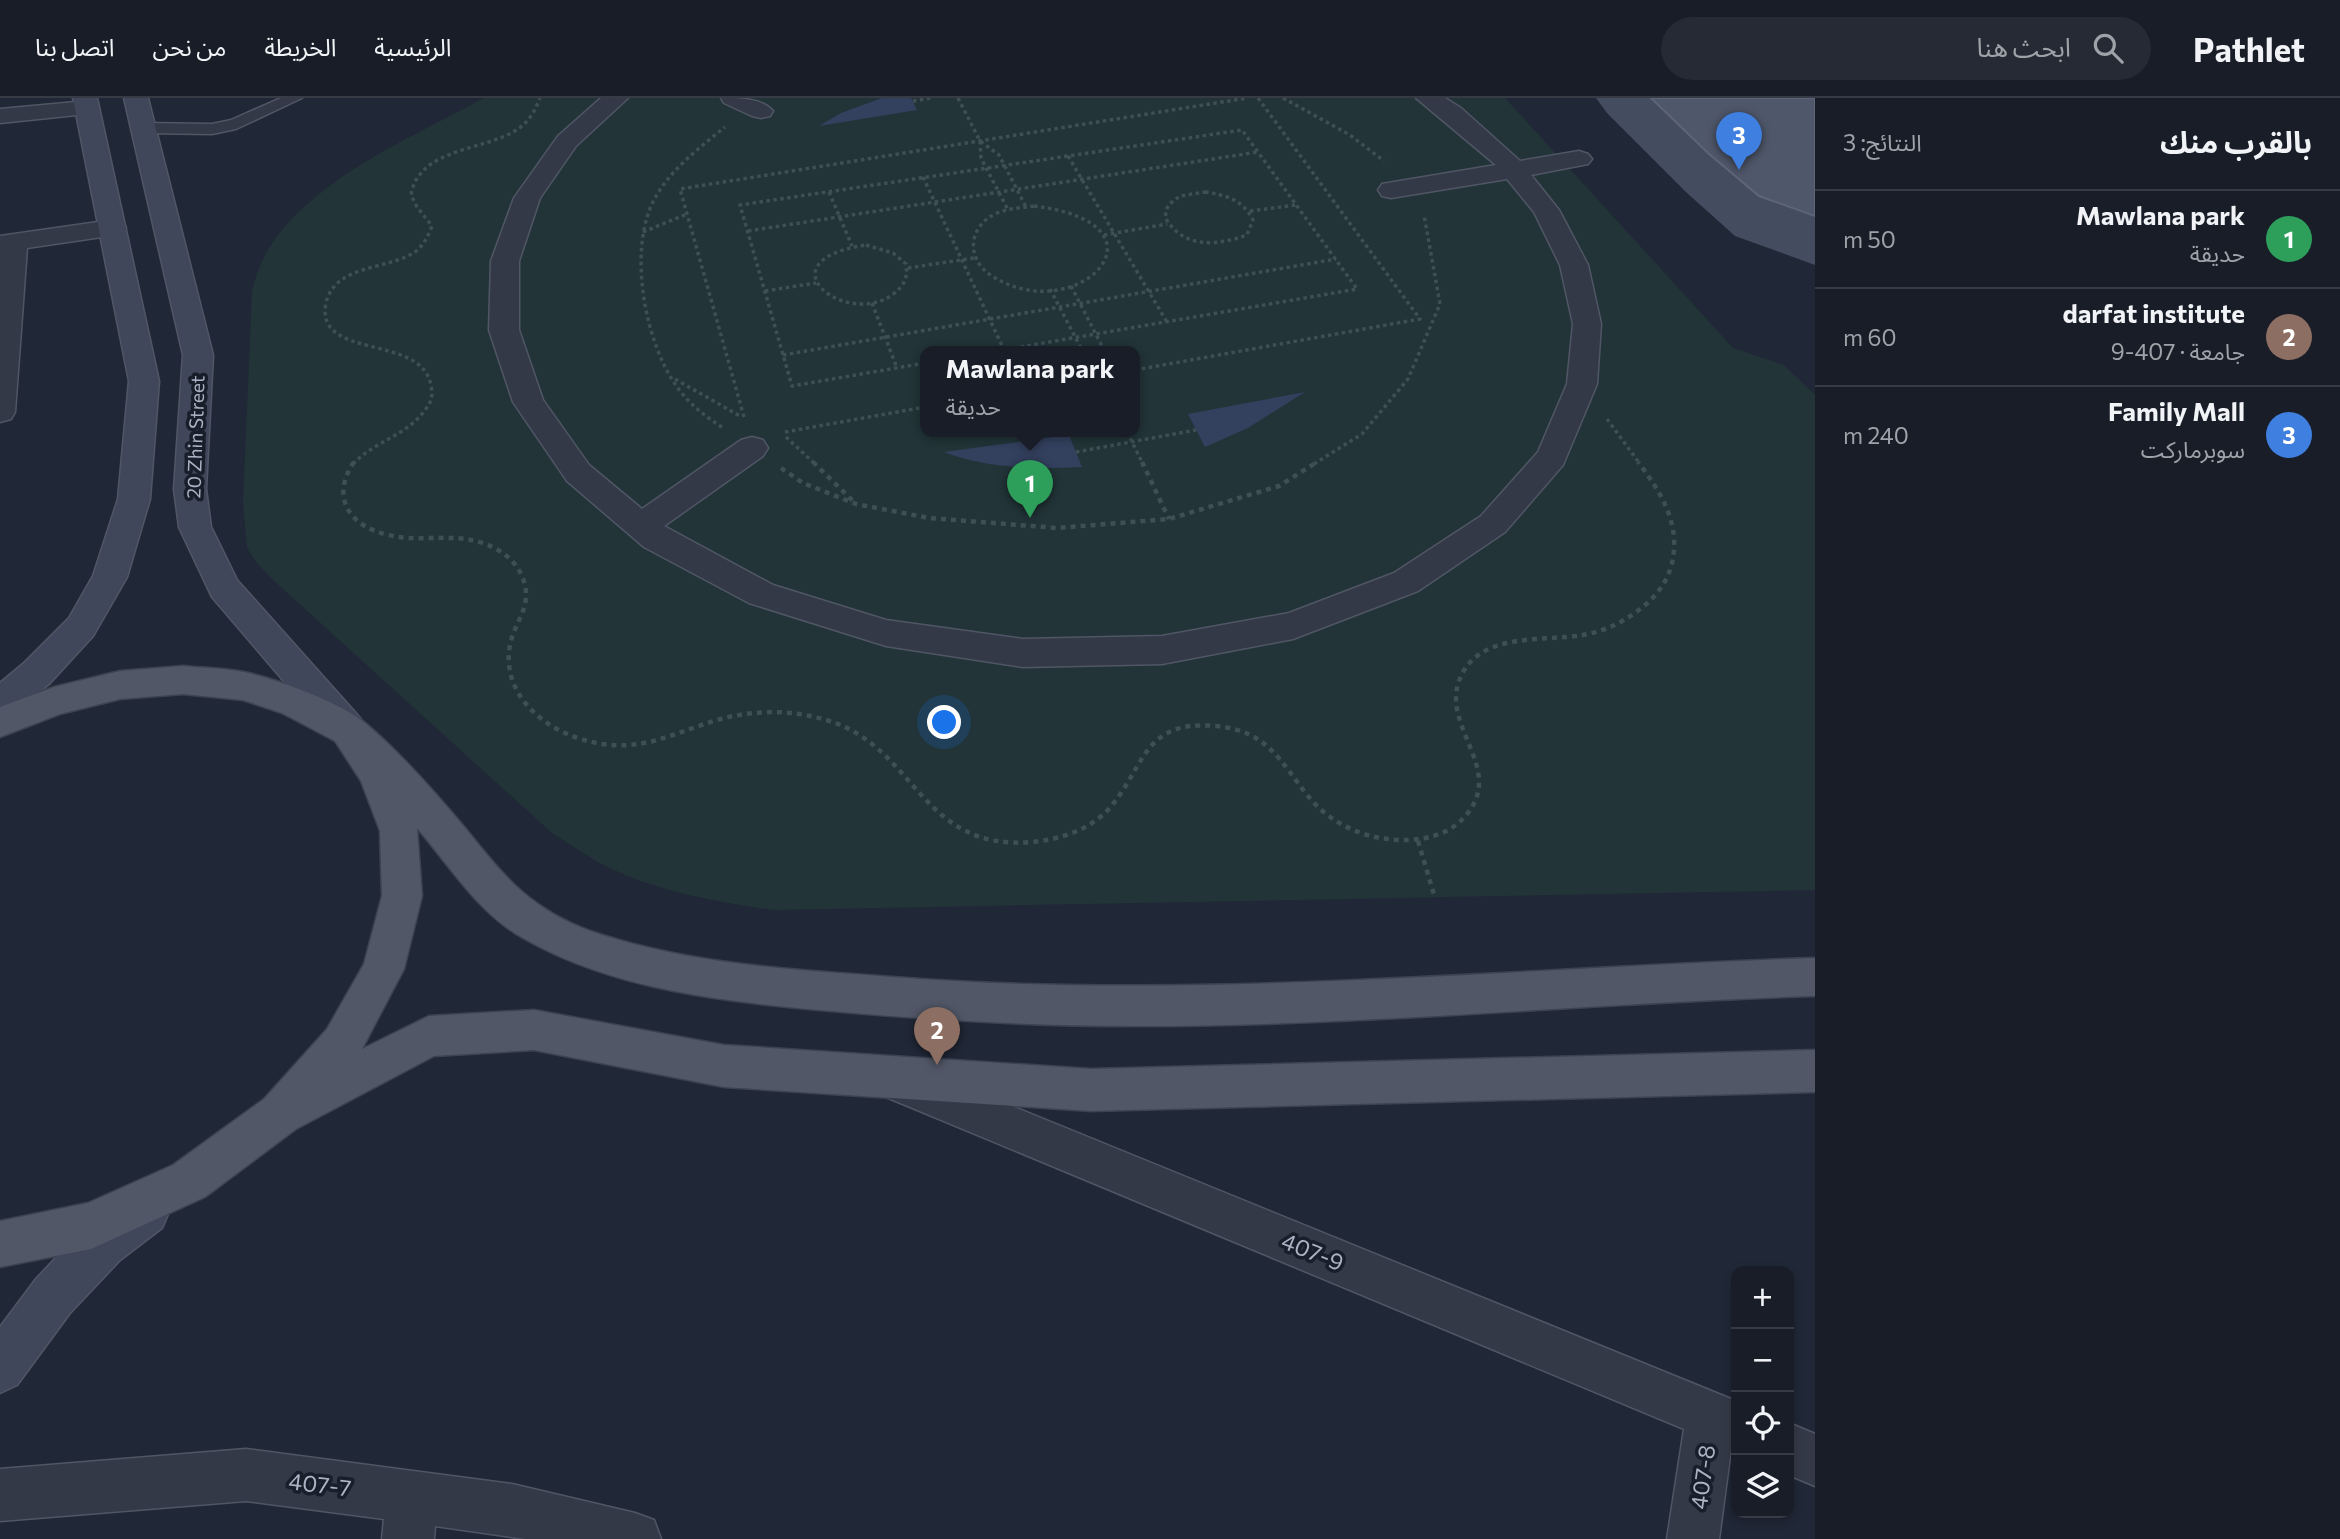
<!DOCTYPE html>
<html lang="ar">
<head>
<meta charset="utf-8">
<style>
  body { margin:0; font-family:Commissioner,"Noto Sans Arabic",sans-serif; background:#252a34; color:#f1f3f6; direction:rtl }
  .controls { position:absolute; right:21px; bottom:21px; display:grid; overflow:hidden; border-radius:14px; box-shadow:0 4px 10px #0003 }
  .controls button { width:63px; height:63px; display:grid; place-items:center; padding:0; border:0; border-bottom:2px solid #363b45; background:#181d28; color:#f1f3f6; font:35px sans-serif }
  .you { position:absolute; left:945px; top:625px; width:24px; height:24px; margin:-18px; border:5px solid #fff; border-radius:50%; background:#1a73e8; box-shadow:0 0 0 10px #1a73e833 }
  .badge { display:grid; place-items:center; width:46px; height:46px; border-radius:50%; background:#bca0f2; color:#fff; font-size:23px; font-weight:700 }
  .pin { position:absolute; translate:-50% -58px; filter:drop-shadow(0 2px 4px #0008) }
  .pin::after { content:''; position:absolute; top:37px; width:24px; height:21px; background:inherit; clip-path:polygon(0 0,100% 0,50% 100%) }
  .popup { position:absolute; left:920px; top:248px; width:220px; height:91px; box-sizing:border-box; display:grid; place-content:center; border-radius:14px; background:#181d28; filter:drop-shadow(0 2px 5px #0005); font-size:23px; white-space:nowrap; color:#9fa2a8 }
  .popup b { font-size:26px; color:#f1f3f6 }
  .popup::after { content:''; position:absolute; left:50%; top:100%; margin-left:-14px; border:14px solid transparent; border-top-color:#181d28 }
  .list { margin:0; padding:0; list-style:none }
  h2 { display:flex; justify-content:space-between; align-items:center; height:91px; margin:0; padding:0 28px; font-size:30px }
  h2 small { font-size:23px; font-weight:400; color:#9fa2a8 }
  .list li { display:grid; grid-template-columns:46px 1fr auto; gap:21px; align-items:center; box-sizing:border-box; height:98px; padding:0 28px; border-top:2px solid #363b45 }
  .list b { display:block; font-size:26px; white-space:nowrap }
  .list p { margin:0; font-size:23px; white-space:nowrap; color:#9fa2a8 }
  .list em { font-size:23px; font-style:normal; color:#9fa2a8 }
  .icon { flex:none; width:38px; height:38px; fill:none; stroke:currentColor; stroke-width:2; stroke-linecap:round; stroke-linejoin:round }
  .map { position:relative; flex:none; width:1815px; height:1441px; overflow:hidden; direction:ltr }
  header { display:flex; align-items:center; gap:42px; box-sizing:border-box; height:98px; padding:0 35px; background:#181d28; border-bottom:2px solid #363b45 }
  header strong { font-size:33px }
  nav { display:flex; gap:38px; margin-inline-start:auto; font-size:24px }
  .search { width:490px; height:63px; background:#252a34; display:flex; align-items:center; gap:18px; box-sizing:border-box; padding:0 24px; border-radius:38px; color:#9fa2a8; font-size:26px }
  main { display:flex }
  aside { flex:1; background:#181d28 }
  .map>svg:first-child { display:block }
  .green { fill:#223438; fill-rule:evenodd }
  .water { fill:#33405e }
  .lines { fill:none; stroke-linecap:round; stroke-linejoin:round }
  .lane-casing { stroke:#505665; stroke-width:3 }
  .street-casing { stroke:#505665; stroke-width:3 }
  .secondary-casing { stroke:#505665; stroke-width:3 }
  .primary-casing { stroke:#3c4250; stroke-width:3 }
  .path-far1 { stroke:#3f4f55; stroke-width:3.5; stroke-dasharray:3.5 3.5; stroke-linecap:butt }
  .path { stroke:#3f4f55; stroke-width:4.5; stroke-dasharray:5 5; stroke-linecap:butt }
  .lane { fill:#333947; fill-rule:evenodd }
  .street { fill:#333947; fill-rule:evenodd }
  .secondary { fill:#41475a; fill-rule:evenodd }
  .primary { fill:#515767; fill-rule:evenodd }
  .wall { fill:#444c5f }
  .building { fill:#4f576a; stroke:#5e6578; stroke-width:2 }
  .labels { text-anchor:middle; dominant-baseline:central; stroke-width:7; stroke-linejoin:round; paint-order:stroke }
  .street-label { font-size:19px; fill:#adb3c4; stroke:#191e2b }
  .near-street-label { font-size:23px; fill:#adb3c4; stroke:#191e2b }
</style>
</head>
<body>
<header>
<strong>Pathlet</strong>
<div class="search"><svg class="icon" aria-label="search" viewBox="0 0 24 24"><circle cx="10" cy="10" r="6"/><path d="M15 15l6 6"/></svg>ابحث هنا</div>
<nav><a>الرئيسية</a><a>الخريطة</a><a>من نحن</a><a>اتصل بنا</a></nav>
</header>
<main>
<aside>
<h2>بالقرب منك<small>النتائج: 3</small></h2>
<ul class="list">
<li><span class="badge" style="background:#2e9e5b">1</span><div><b>Mawlana park</b><p>حديقة</p></div><em>50 m</em></li>
<li><span class="badge" style="background:#8d6e63">2</span><div><b>darfat institute</b><p>جامعة · 407-9</p></div><em>60 m</em></li>
<li><span class="badge" style="background:#3f7fe0">3</span><div><b>Family Mall</b><p>سوبرماركت</p></div><em>240 m</em></li>
</ul>
</aside>
<div class="map">
<svg width="1815" height="1441" viewBox="0 0 1815 1441">
  <rect width="100%" height="100%" fill="#202736"/>
  <path class="green" d="M484,0H1505L1733,250L1784,267L1815,297V792L773,812C713,803 652,793 598,764C583,755 568,745 552,735L272,481L257,465L247,450L243,405L252,194C271,96 405,44 484,0ZM925,254H1135V334H925Z"/>
  <path class="water" d="M882,0H911L917,12L819,28L841,15Z
    M1305,294L1248,330L1205,349L1188,316Z
    M1069,337L1082,369C1037,371 987,371 944,354Z"/>
  <g class="lines">
    <defs>
      <path id="lane" d="M281,0H302L236,31L212,36L142,35L134,30L142,25L212,26L231,22Z"/>
      <path id="street" d="M601,0H628L576,48L540,100L519,163V232L543,302L589,367L642,411L741,342L752,339L763,342L768,350L763,358L664,428L773,487L886,522L1023,541L1162,538L1289,515L1394,475L1481,418L1538,354L1567,286L1573,226L1560,167L1534,114L1507,81L1391,100L1382,98L1378,92L1382,86L1496,67L1416,0H1445L1461,10L1520,63L1579,53L1588,56L1592,61L1588,66L1531,77L1559,112L1588,167L1601,226L1597,286L1563,367L1505,434L1418,493L1293,541L1162,566L1023,569L886,548L749,505L644,449L567,383L513,304L489,232L491,163L514,100L558,38Z
        M721,0C739,0 762,0 773,13L770,18L761,20L752,18L724,5Z
        M87,3L96,5L99,10L96,15L0,25V11Z
        M112,122L122,124L126,130L122,136L27,150L15,314L11,321L0,324V138Z
        M901,963L1736,1303V1353L1731,1351L1719,1441H1667L1684,1331L886,999L879,984L886,969Z
        M1789,1325L1815,1336V1388L1789,1377Z
        M246,1351L512,1386L635,1415L654,1422L661,1441H525L435,1428L434,1441H382L384,1421L246,1403L0,1423V1371Z"/>
      <path id="secondary" d="M73,0H97L159,283L150,401L127,479L93,538L50,585L13,615L0,619V585L24,565L69,520L93,478L118,401L129,283Z
        M124,0H148L213,257L206,391L211,429L237,482L361,621L366,632L361,643L348,647L335,643L212,499L179,429L174,391L183,257Z
        M146,1091L162,1098L169,1114L162,1130L120,1162L70,1215L17,1287L0,1295V1229L36,1181L86,1128L130,1098Z"/>
      <path id="primary" d="M183,568C203,570 224,570 244,574C276,581 338,603 364,624C401,655 435,694 466,731C488,758 509,786 538,806C559,821 584,832 609,839C700,867 798,872 893,879C1200,903 1507,870 1815,860V898C1586,905 1356,929 1127,928C1032,928 937,922 842,914C734,904 619,895 523,840C478,815 450,768 417,730L422,798L404,871L362,951L429,918L534,912L724,947L1091,971L1815,952V994L1091,1013L724,989L534,952L434,958L296,1031L205,1099L91,1151L0,1169V1123L88,1105L173,1067L264,1001L327,931L364,866L382,798L380,733L361,683L335,643L282,615L243,602L183,596L120,601L60,616L0,639V609L54,589L120,573Z"/>
    </defs>
    <use href="#lane" class="lane-casing"/>
    <use href="#street" class="street-casing"/>
    <use href="#secondary" class="secondary-casing"/>
    <use href="#primary" class="primary-casing"/>
    <path class="path-far1" d="M958,0L980,43L999,57L1026,109
      M1283,0L1350,37L1384,63
      M913,3L932,0
      M980,43L981,60L1008,112
      M1068,58L1167,224
      M923,79L1004,252
      M829,94L852,148
      M1205,94C1226,97 1243,102 1253,122L1247,137C1216,148 1183,151 1165,119L1168,107L1180,98Z
      M1034,108C1180,126 1077,232 992,178C965,161 968,128 997,115C1009,110 1022,110 1034,108Z
      M1250,113L1296,107
      M748,133L1258,54
      M643,134L687,116
      M1104,137L1167,126
      M866,147L893,155L906,166C908,181 904,188 892,197C845,230 760,163 866,147Z
      M908,170L974,160
      M1071,188L1102,248L1101,254
      M1050,191L1083,254
      M765,193L816,185
      M872,205L897,270
      M783,257L1336,161
      M925,265L792,288L740,107L1242,32L1357,191L991,254
      M1135,272L1420,221L1258,0
      M675,281L740,318
      M744,319L680,91L1247,0
      M1607,321L1640,366
      M722,329C704,318 687,304 675,286C645,242 629,156 652,106C666,75 699,50 725,29
      M785,334L925,309
      M1127,334L1143,366
      M786,339L815,366
      M1076,354L1196,332
      M353,366C373,344 408,337 425,312C432,304 433,297 431,288C423,235 314,263 326,205C335,166 388,172 415,154C424,147 428,138 432,128L417,109L411,97C419,49 486,53 518,31C530,23 535,12 540,0
      M1314,366L1362,336L1408,281L1440,206L1424,117"/>
    <path class="path" d="M354,364C330,399 349,428 388,437C425,446 461,431 496,451C514,460 527,479 526,499C525,516 513,530 510,547C501,593 540,629 581,641C635,658 668,637 717,622C752,612 791,611 826,622C917,648 919,754 1033,744C1060,741 1086,733 1106,714C1145,673 1140,621 1216,628C1268,633 1279,662 1308,698C1335,732 1382,748 1425,740C1441,737 1456,730 1467,716C1504,671 1442,629 1459,583C1477,533 1542,544 1583,537C1606,533 1628,522 1645,507C1658,496 1668,482 1672,465C1681,426 1661,394 1638,364
      M813,364L853,403
      M1142,364L1169,421
      M781,370L803,385L856,406L929,420L1057,430L1169,421L1279,388L1317,364
      M1418,743L1435,800"/>
    <use href="#lane" class="lane"/>
    <use href="#street" class="street"/>
    <use href="#secondary" class="secondary"/>
    <use href="#primary" class="primary"/>
  </g>
  <path class="wall" d="M1596,0H1815V167L1735,138L1687,95L1607,15Z"/>
  <path class="building" d="M1651,0H1815V118L1759,98L1709,56Z"/>
  <g class="labels">
    <g class="street-label">
      <text transform="translate(195 339) rotate(-88)">20 Zhin Street</text>
    </g>
    <g class="near-street-label">
      <text transform="translate(1313 1153) rotate(22)">407-9</text>
      <text transform="translate(1702 1379) rotate(-82)">407-8</text>
      <text transform="translate(320 1386) rotate(7)">407-7</text>
    </g>
  </g>
</svg>
<div class="controls">
<button>+</button>
<button>−</button>
<button><svg class="icon" aria-label="locate" viewBox="0 0 24 24"><circle cx="12" cy="12" r="6"/><path d="M12 2v4M12 18v4M2 12h4M18 12h4"/></svg></button>
<button><svg class="icon" aria-label="layers" viewBox="0 0 24 24"><path d="M12 4l9 5-9 5-9-5zM3 14l9 5 9-5"/></svg></button>
</div>
<div class="you"></div>
<div class="pin badge" style="left:1030px;top:420px;background:#2e9e5b">1</div>
<div class="popup"><b>Mawlana park</b>حديقة</div>
<div class="pin badge" style="left:937px;top:967px;background:#8d6e63">2</div>
<div class="pin badge" style="left:1739px;top:72px;background:#3f7fe0">3</div>
</div>
</main>
</body>
</html>
